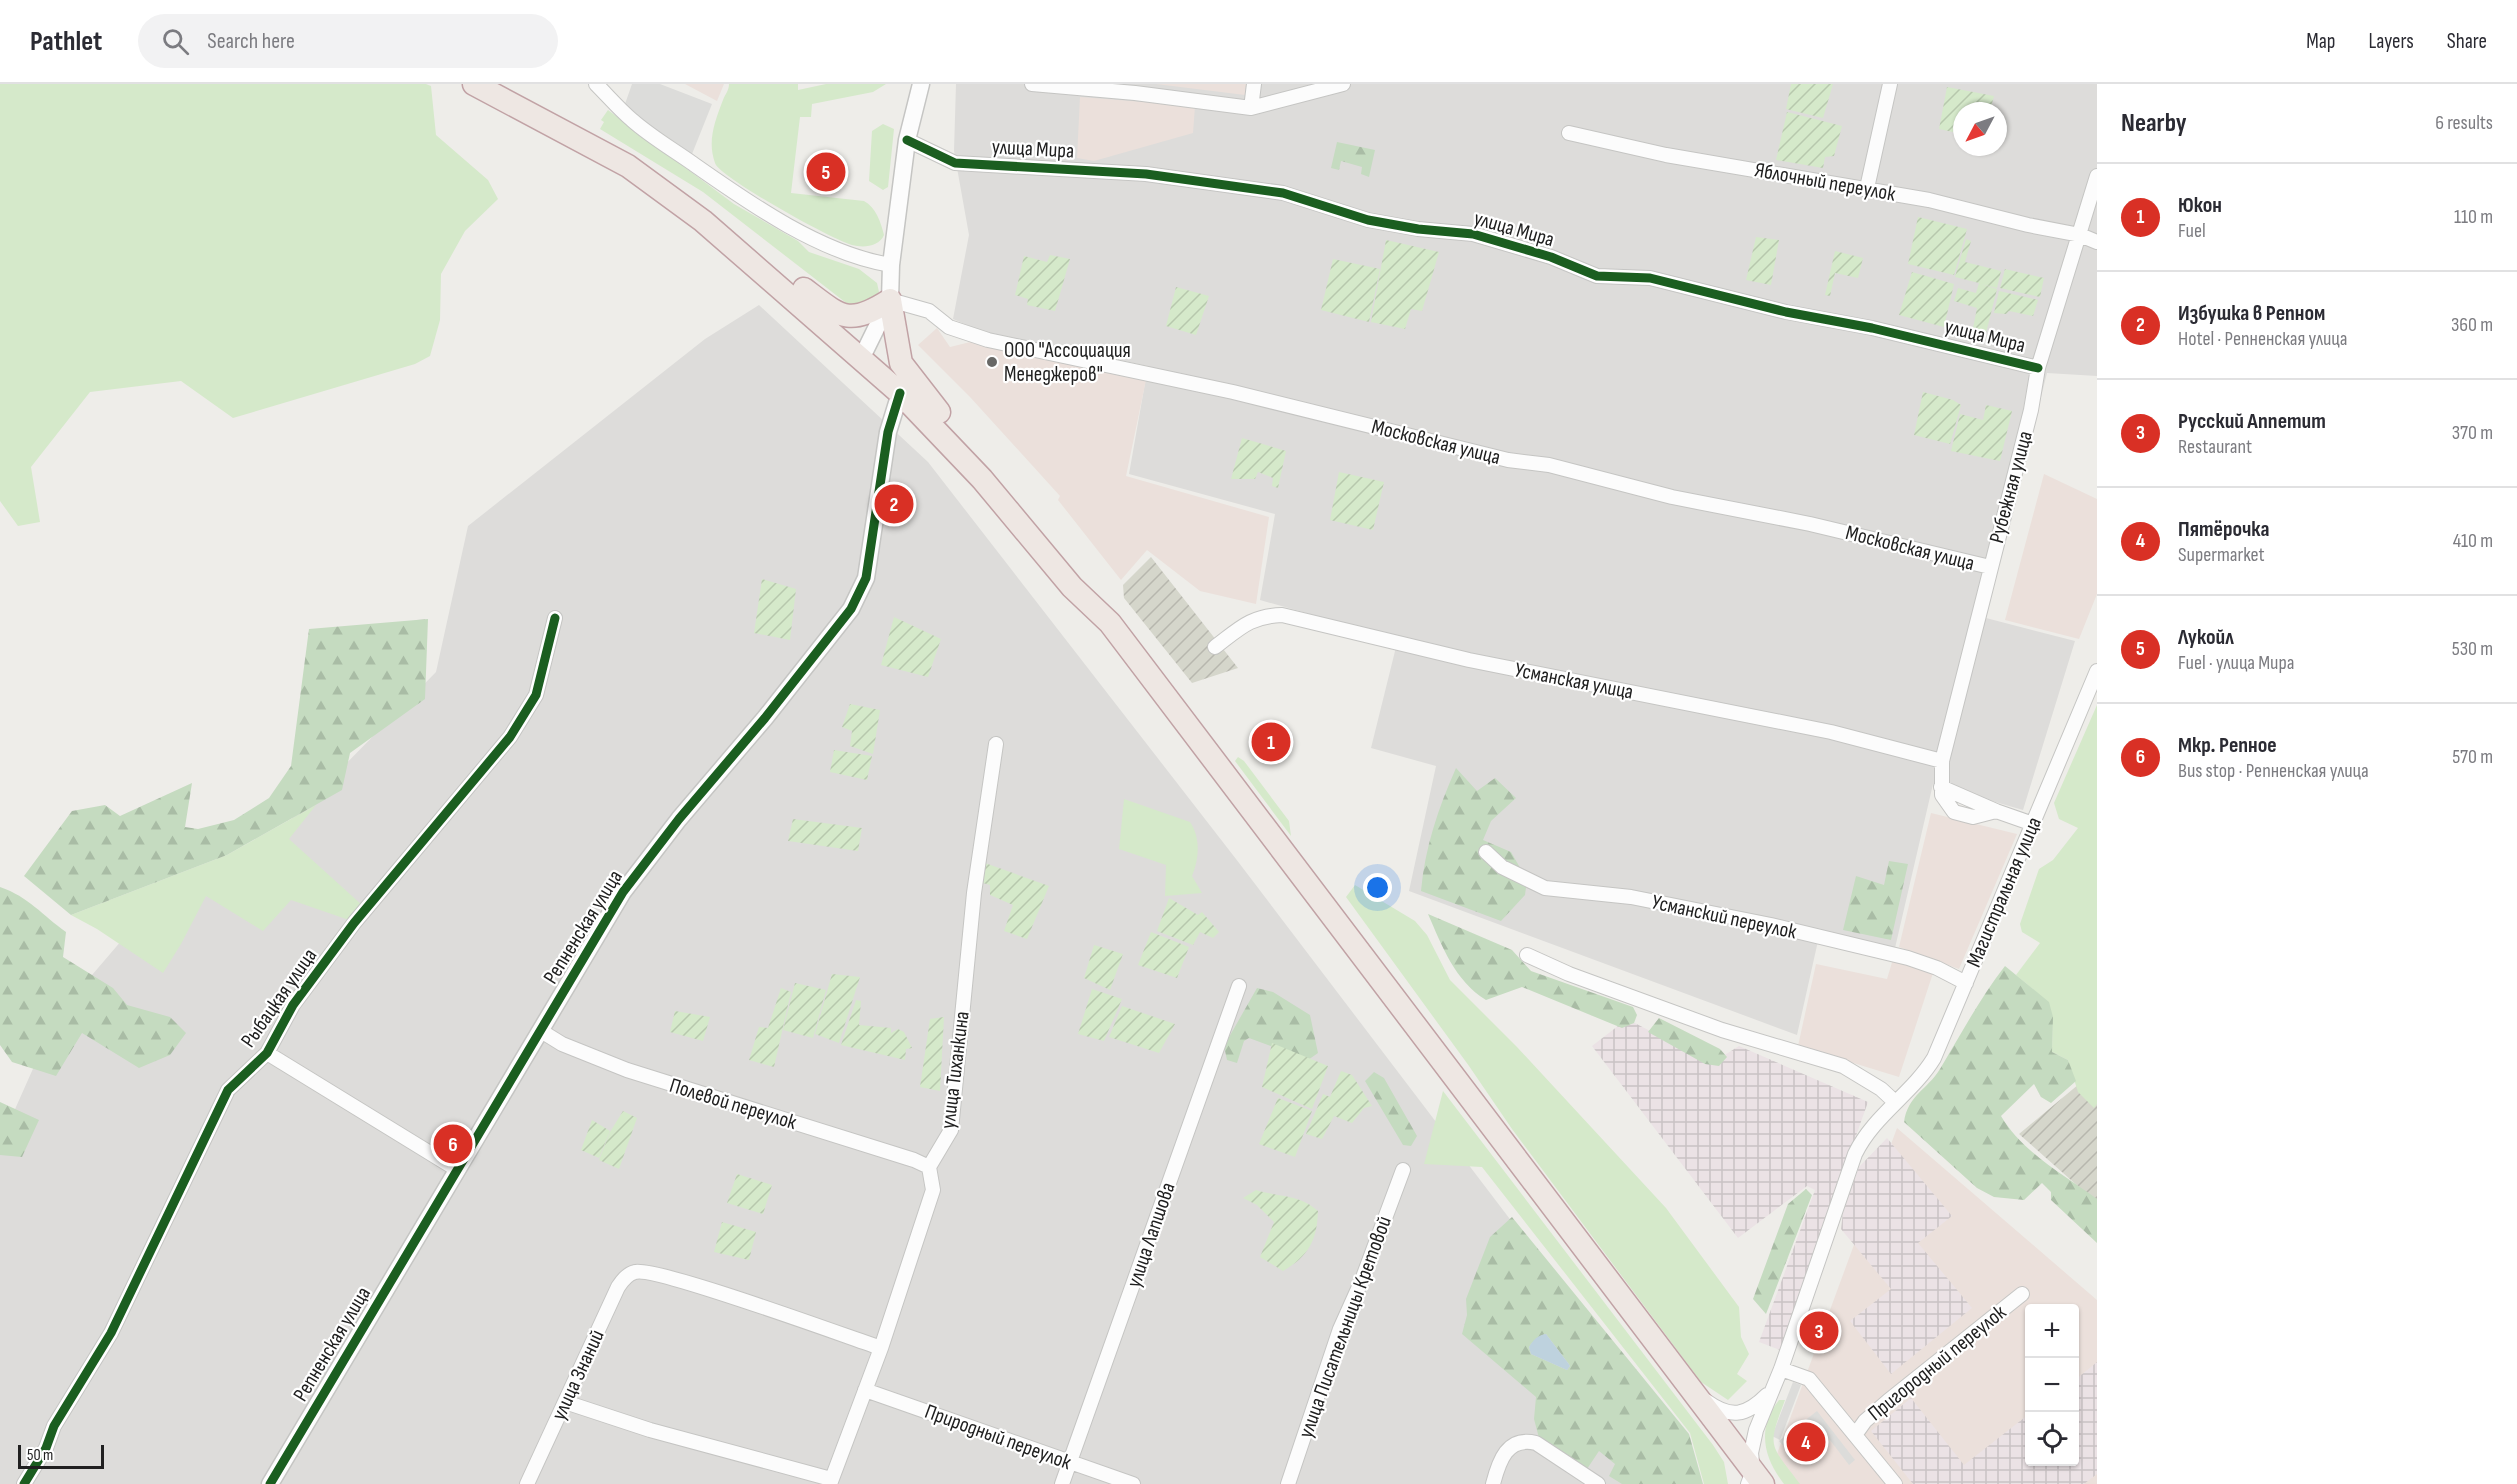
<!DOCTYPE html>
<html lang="en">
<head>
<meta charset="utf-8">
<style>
  body { margin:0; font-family:"Sofia Sans Condensed",sans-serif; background:#f2f2f3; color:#2b2b33 }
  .controls { position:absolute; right:18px; bottom:18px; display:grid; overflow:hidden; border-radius:6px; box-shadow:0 2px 4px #0004 }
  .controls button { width:54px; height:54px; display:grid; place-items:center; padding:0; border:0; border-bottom:2px solid #e1e1e2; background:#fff; color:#2b2b33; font:30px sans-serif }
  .compass { position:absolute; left:1953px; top:18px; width:54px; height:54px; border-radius:50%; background:#fff; box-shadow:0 2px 4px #0004; rotate:229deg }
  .scale { position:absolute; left:18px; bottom:15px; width:86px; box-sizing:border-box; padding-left:6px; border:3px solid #202020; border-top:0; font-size:16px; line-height:21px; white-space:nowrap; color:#202020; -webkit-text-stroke:4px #fff; paint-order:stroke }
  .you { position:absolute; left:1378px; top:804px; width:21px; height:21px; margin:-15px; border:4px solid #fff; border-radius:50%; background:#1a73e8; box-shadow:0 0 0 9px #1a73e833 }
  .badge { display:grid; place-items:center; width:39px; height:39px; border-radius:50%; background:#d93025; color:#fff; font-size:20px; font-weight:700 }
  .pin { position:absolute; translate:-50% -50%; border:3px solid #fff; box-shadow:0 2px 6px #0006 }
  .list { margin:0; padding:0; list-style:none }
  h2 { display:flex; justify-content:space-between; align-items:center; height:78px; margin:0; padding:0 24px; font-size:26px }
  h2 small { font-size:20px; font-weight:400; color:#7c7c81 }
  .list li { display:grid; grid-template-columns:39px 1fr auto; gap:18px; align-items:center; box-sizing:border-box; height:108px; padding:0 24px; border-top:2px solid #e1e1e2 }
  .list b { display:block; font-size:22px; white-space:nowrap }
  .list p { margin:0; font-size:20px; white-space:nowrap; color:#7c7c81 }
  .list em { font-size:20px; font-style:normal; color:#7c7c81 }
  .icon { flex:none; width:33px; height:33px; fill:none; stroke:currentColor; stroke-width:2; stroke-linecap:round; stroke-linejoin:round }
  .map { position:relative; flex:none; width:2097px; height:1400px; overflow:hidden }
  header { display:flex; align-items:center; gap:36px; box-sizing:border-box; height:84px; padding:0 30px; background:#fff; border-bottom:2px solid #e1e1e2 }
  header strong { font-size:28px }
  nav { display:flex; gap:33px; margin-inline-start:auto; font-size:21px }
  .search { width:420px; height:54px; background:#f2f2f3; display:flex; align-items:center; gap:15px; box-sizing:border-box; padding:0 21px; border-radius:33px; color:#7c7c81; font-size:22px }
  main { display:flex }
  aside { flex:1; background:#fff }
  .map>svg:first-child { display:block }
  .residential { fill:#dddcda; fill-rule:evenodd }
  .commercial { fill:#ebe0db; fill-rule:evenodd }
  .industrial { fill:url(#industrial-grid) }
  .religious { fill:#dcdcda }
  .construction { fill:url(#construction-furrows) }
  .grass { fill:#d5e9ca }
  .forest { fill:url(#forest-firs); fill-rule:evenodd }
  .garden { fill:url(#garden-furrows) }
  .water { fill:#bed2de }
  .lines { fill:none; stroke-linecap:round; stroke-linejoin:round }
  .minor-casing { stroke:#c5c5c3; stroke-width:16 }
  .tertiary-casing { stroke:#c5c5c3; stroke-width:19 }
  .trunk-casing { stroke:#c1a2a5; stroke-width:25 }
  .minor { stroke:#fcfcfc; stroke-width:14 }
  .tertiary { stroke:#fcfcfc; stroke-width:16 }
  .trunk { stroke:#eee7e3; stroke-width:22 }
  .cycleway-casing { stroke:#fff; stroke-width:13 }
  .cycleway { stroke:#1b5e20; stroke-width:9 }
  .poi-dot { fill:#686866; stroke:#fff; stroke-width:2 }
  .labels { text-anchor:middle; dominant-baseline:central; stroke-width:4.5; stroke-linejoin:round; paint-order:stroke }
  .street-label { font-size:21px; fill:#202020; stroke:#fff }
  .poi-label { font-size:21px; fill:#202020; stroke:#fff; text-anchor:start }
</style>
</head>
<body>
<header>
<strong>Pathlet</strong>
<div class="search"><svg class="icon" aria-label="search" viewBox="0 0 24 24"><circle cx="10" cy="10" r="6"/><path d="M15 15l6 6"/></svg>Search here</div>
<nav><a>Map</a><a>Layers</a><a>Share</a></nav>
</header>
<main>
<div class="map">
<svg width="2097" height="1400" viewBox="0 0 2097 1400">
  <defs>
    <pattern id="industrial-grid" width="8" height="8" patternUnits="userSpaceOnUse" patternTransform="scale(1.5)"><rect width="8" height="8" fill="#ebe2e5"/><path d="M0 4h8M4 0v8" fill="none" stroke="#c9c2c4"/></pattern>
    <pattern id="construction-furrows" width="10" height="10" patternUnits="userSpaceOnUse" patternTransform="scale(1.5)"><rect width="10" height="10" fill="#d5d6cb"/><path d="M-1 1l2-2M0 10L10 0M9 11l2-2" fill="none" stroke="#b7b7ae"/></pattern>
    <pattern id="forest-firs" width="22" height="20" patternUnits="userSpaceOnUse" patternTransform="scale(1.5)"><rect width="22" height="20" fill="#c5dbc0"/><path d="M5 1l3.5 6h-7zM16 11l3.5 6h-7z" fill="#a9bca5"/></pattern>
    <pattern id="garden-furrows" width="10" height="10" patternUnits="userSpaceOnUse" patternTransform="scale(1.5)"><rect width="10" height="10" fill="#d5e9ca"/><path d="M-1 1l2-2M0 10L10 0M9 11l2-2" fill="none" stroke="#b7c8ad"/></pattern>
  </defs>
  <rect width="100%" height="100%" fill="#eeede9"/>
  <path class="residential" d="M956,0H2097V292L2047,289L1986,534L2075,557L2023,726L1933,700L1895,864L1820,848L1797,951L1409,807L1436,682L1371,664L1398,555L1260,516L1275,430L1129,390L1148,282L981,247L953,235L969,151L954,67ZM1962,27H1998V63H1962Z
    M759,221L928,378L1236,775L1674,1351L1692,1400H0V1059L56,933L176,793L235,777L279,748L436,588L468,442L705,255Z"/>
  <path class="commercial" d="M685,0H724L717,17Z
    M1156,0H1246L1245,11Z
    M1080,13L1195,22L1193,49L1094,77L1077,74Z
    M937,244L950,263L978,256L1146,296L1126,392L1269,433L1256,520L1200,507L1147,466L1121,496L1058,416L1060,412L970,313L918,261Z
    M2044,390L2097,415V510L2079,555L2005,536Z
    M1931,729L2017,750L1959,885L1899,863Z
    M1893,875L1933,889L1899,993L1798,962L1816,880L1887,895Z
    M1897,1044L2097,1216V1400H1788L1777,1370ZM2030,1224H2074V1378H2030Z"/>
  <path class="industrial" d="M1627,935L1712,979L1739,962L1868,1018L1780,1266L1759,1258L1815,1106L1807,1102L1738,1154L1592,962Z
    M1887,1054L1952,1132L1918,1159L1972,1224L1891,1290L1850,1237L1891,1205L1841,1145L1843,1128L1859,1083Z
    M2097,1278V1390L2084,1400H1913L1871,1347L1911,1314L1964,1381L2029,1330L2030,1378H2074L2075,1296Z"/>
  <path class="religious" d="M632,0H660L712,20L692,70L641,35L625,20Z
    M1793,1298L1801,1301L1780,1356L1772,1352Z
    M1817,1327L1855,1376L1849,1381L1820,1343L1788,1367L1779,1357Z"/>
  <path class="construction" d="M1151,473L1238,584L1192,599L1124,514L1123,501Z
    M2097,985V1119L2019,1050Z"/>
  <path class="grass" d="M0,0H426L431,2L436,51L488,96L498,115L465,147L441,190L440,236L430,272L415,280L233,334L181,297L90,308L31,383L40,438L18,442L0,417Z
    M729,0H798V6L826,0H886L873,8L812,20L811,33H800L791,109L864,117C876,123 881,139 884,151C879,163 863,164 852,161C834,157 719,93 715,79C707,57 715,37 723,16C725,10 729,7 729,0Z
    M608,26L734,120L798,157L809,168L859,185L877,199L879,208C870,217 857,225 845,218L703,108L600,45L604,38L601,36Z
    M883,40L894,45L888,103L883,106L869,97L872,47Z
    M2097,621V1020L2094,1024L2078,1008L2068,976L2052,968C2053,918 2054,923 2016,891L2040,859L2022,848L2020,840L2039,785L2053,776L2078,744L2059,735L2054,719Z
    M1238,673L1244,677L1289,737L1291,752L1235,677Z
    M1124,715L1190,738C1201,754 1199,775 1192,792L1202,809L1165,812L1166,781L1119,765Z
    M316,721L289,755L362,821L349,836L291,816L263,847L206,812L181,860L163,889L97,845L71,831L227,771Z
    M1355,801L1415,837L1427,851L1450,896L1517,963L1666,1124L1739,1223L1741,1253L1749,1270L1737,1290L1747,1297L1728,1316L1701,1298L1512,1045L1469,982L1346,813Z
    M1443,1007L1713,1361L1724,1378L1728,1400H1704L1690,1349L1482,1083L1424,1080Z
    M1779,1316H1785C1767,1364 1769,1359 1800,1400H1784C1764,1374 1756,1345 1779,1316Z"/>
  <path class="forest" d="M1337,58L1375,66L1369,93L1361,90L1362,83L1341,77L1339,86L1331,84Z
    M428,535L425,615L350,669L342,706L227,771L71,831L24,792L72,727L105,721L120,732L192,699L185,743L198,745L234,736L269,714L291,682L309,545Z
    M1456,684L1477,707L1495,694L1516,714L1491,737L1483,756L1511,768L1527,796L1525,811L1501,837L1421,807C1425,763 1438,725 1456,684Z
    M1889,777L1908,780L1891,856L1843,846L1856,792L1884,801Z
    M0,803C29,813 42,831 66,848L63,873L113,904L127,921L170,933L186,949L170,971L139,984L82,949L56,992L12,978L0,961Z
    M1428,830L1512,866L1531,887L1633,923L1637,931L1634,939L1622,944L1522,903L1486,916C1455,897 1442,862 1428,830Z
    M2005,882L2049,918L2053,933L2052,968L2068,976L2076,997L2051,1019L2041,1013L2034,1000L2001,1032C2022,1068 2064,1091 2097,1115V1159L2051,1116V1108L2042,1099L2024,1116L1994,1113L1977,1104L1904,1038C1908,1011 1927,1006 1940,985C1961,950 1980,914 2005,882Z
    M1257,904L1273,908L1310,931L1318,969L1308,976L1249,954L1244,957L1237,979L1227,976L1224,962Z
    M1659,934L1720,965L1727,973L1719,982L1705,980L1648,948Z
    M1374,988L1384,994L1417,1052L1411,1062L1403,1061L1365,997Z
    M0,1018L39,1036L22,1073L0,1071Z
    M1806,1105L1812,1111L1766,1230L1753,1215L1788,1120Z
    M1512,1133L1689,1350L1703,1400H1622L1609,1392L1615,1380L1599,1367L1587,1385L1539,1354L1534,1335L1536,1313L1462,1250L1467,1231L1466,1215L1490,1153ZM1546,1250L1568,1279L1570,1282L1567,1286L1531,1270L1529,1263C1534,1256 1538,1252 1546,1250Z"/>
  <path class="garden" d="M1791,0H1833L1823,34L1786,25Z
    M1947,3L1994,12L1990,27H1962V50L1939,45Z
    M1787,28L1842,42L1834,72L1825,73L1823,84L1776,76Z
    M1918,133L1967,145L1954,191L1908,180Z
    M1756,153L1779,156L1771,201L1746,196Z
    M1966,155L1971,157L1965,178L2001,187L1997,204L1981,200L1997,205L1985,253L1972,249L1977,224L1954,217L1958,204L1976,209L1979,199L1955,193Z
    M1386,156L1439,168L1422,227L1411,225L1405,245L1371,238Z
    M1835,167L1863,174L1858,194L1835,189L1830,212L1825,211Z
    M1050,171L1070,175L1055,227L1027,221L1028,215L1015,211L1024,172L1047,178Z
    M1333,175L1380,185L1369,238L1321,226Z
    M2005,185L2044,194L2040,213L2000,204Z
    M1912,188L1954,200L1944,243L1899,231Z
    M1176,203L1209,212L1196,251L1166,242Z
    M1999,207L2038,216L2033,232L2009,227L2006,230L1994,229Z
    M1923,308L1953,316L1961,321L1950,360L1914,351Z
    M1986,321L2012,327L2000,377L1951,367L1960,330L1983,336Z
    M1242,354L1286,367L1278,404L1272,402L1273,394L1258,388L1255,395H1231Z
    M1339,388L1384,398L1373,446L1330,436Z
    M762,495L796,505L790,556L754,549Z
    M894,533L941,555L928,593L881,581Z
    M850,620L880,626L873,670L850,662L852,647L842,643Z
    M834,666L872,672L867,696L830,688Z
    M793,735L862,744L858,767L788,757Z
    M985,779L1049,802L1027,855L1004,847L1013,821L990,811V801L983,799Z
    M1169,814L1198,831L1202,828L1219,848L1213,854L1200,848L1193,861L1157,847Z
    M1151,848L1189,863L1177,894L1138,881Z
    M1094,861L1123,870L1110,906L1084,894Z
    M832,890L860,893L839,959L815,950Z
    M795,899L826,906L813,954L783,946Z
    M781,904L791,908L774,983L749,976L759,943L768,944Z
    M1092,905L1122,915L1104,957L1078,950Z
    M856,916L861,917L859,941L891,944V949L898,945L904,948L912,964L906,965L905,976L841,961Z
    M1122,922L1175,940L1159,969L1109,953Z
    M675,927L710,933L703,957L670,948Z
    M944,933L940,1007L920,1003L930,935Z
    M1272,959L1328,982L1312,1025L1262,1003Z
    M1341,987L1352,991L1372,1022L1364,1024L1352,1039L1334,1032L1322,1055L1306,1050L1323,1010L1330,1013Z
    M1278,1014L1312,1027L1295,1073L1259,1060Z
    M623,1027L637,1034L619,1085L599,1076L610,1048Z
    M592,1036L610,1047L599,1074L581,1066Z
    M737,1090L772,1101L763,1130L727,1119Z
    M1256,1106C1278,1113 1300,1110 1318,1127C1317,1156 1309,1172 1283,1187L1260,1173L1274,1138L1257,1121L1243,1114Z
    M722,1138L756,1148L749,1176L714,1168Z"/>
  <path class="water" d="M1546,1250L1568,1279L1570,1282L1567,1286L1531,1270L1529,1263C1533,1256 1538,1251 1546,1250Z"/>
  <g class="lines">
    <defs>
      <path id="minor" d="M596,0C608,12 619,25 632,36C650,52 672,65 692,79C749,119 821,170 891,181
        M1032,0L1135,9L1251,24L1254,0
        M1251,24L1343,0
        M1569,49L1666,71L1929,116L2028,141L2080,151L2097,158
        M907,56L955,79L1146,90L1283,109L1368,136L1418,145L1473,150L1551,173L1597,192L1650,194L1786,228L1872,244L2038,284
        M1867,104L1890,0
        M890,216L929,227L949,243L988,256L1233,308L1508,376L1549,381L1672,413L1810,440L1990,483
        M1215,563C1239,545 1250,532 1282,531L1469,576L1831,648L1942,677
        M1941,703L1996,727
        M2033,740L1996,727L1973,733L1954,728L1942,711V677L2031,326L2038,284L2097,92
        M1486,768L1502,783L1545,804L1631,813L1771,841L1908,874L1937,884L1966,899
        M1527,871L1569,890L1722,946L1843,982L1881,1005L1895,1018
        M541,947L562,960L627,986L914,1076L929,1083
        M267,969L456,1085
        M1781,1285L1809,1295L1895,1400
        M865,1306L1133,1400
        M1706,1317C1731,1335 1746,1332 1767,1311
        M565,1318L650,1346L831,1395
        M1855,1351L1865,1337L1888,1317L2022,1210
        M24,1400L46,1364L54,1342L111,1249L228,1006L267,969L293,921L354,839L510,653L536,611L555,534
        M527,1400L618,1203C622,1197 627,1190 635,1188C655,1182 848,1253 881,1264
        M830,1400L881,1264L933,1106L929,1083L951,1046L974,809L996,660
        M1062,1400L1239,902
        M1288,1400L1340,1245L1362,1196L1403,1086
        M1493,1400C1499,1377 1507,1352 1536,1359L1598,1400
        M1748,1400L1753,1387L1751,1369L1756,1346L1781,1285L1855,1070C1874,1031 1912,1010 1934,974L2097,587"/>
      <path id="tertiary" d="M862,273L890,216L891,181L907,56L921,0
        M270,1400L623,808L679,735L765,634L851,525L866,494L888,348L900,309"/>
      <path id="trunk" d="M474,0L628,82L703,137L900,309L982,395L1072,503L1110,539L1763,1400
        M804,205C841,233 848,243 890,216L901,279L939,328"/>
    </defs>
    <use href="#minor" class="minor-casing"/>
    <use href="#tertiary" class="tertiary-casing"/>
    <use href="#trunk" class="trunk-casing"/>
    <use href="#minor" class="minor"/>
    <use href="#tertiary" class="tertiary"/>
    <use href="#trunk" class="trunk"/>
    <defs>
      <path id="cycleway" d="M907,56L955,79L1146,90L1283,109L1368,136L1418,145L1473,150L1551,173L1597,192L1650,194L1786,228L1872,244L2038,284
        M24,1400L46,1364L54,1342L111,1249L228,1006L267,969L293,921L354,839L510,653L536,611L555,534
        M270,1400L623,808L679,735L765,634L851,525L866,494L888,348L900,309"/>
    </defs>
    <use href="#cycleway" class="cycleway-casing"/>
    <use href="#cycleway" class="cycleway"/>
  </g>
  <circle class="poi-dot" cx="992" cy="278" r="6"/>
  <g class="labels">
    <g class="street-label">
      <text transform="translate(1033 65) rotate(3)">улица Мира</text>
      <text transform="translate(1825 98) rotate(10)">Яблочный переулок</text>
      <text transform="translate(1514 145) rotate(16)">улица Мира</text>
      <text transform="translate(1985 252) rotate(14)">улица Мира</text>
      <text transform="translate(1436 358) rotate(14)">Московская улица</text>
      <text transform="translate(2011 403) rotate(-75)">Рубежная улица</text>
      <text transform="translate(1910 464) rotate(14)">Московская улица</text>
      <text transform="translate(1574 597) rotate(11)">Усманская улица</text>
      <text transform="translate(2004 808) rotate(-67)">Магистральная улица</text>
      <text transform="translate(1724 833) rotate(12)">Усманский переулок</text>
      <text transform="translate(583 843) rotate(-58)">Репненская улица</text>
      <text transform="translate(279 914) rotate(-55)">Рыбацкая улица</text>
      <text transform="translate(955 986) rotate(-83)">улица Тиханкина</text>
      <text transform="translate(733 1020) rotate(17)">Полевой переулок</text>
      <text transform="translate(1151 1151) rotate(-71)">улица Лапшова</text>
      <text transform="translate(1345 1243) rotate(-70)">улица Писательницы Кретовой</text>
      <text transform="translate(332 1260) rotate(-59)">Репненская улица</text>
      <text transform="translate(1937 1279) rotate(-39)">Пригородный переулок</text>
      <text transform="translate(578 1291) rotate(-65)">улица Знаний</text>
      <text transform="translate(998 1353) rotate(20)">Природный переулок</text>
    </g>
    <g class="poi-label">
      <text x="1004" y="266">ООО "Ассоциация<tspan x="1004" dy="24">Менеджеров"</tspan></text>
    </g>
  </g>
</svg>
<div class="controls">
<button>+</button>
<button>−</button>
<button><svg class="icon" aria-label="locate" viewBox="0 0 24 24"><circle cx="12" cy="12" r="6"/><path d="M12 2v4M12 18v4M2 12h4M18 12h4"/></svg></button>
</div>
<svg class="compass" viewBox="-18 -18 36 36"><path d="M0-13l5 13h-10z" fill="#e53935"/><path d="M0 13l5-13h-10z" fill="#7c7c81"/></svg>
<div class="scale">50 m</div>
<div class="you"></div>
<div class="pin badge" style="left:1271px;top:658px">1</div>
<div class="pin badge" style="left:894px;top:420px">2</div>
<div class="pin badge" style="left:1819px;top:1247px">3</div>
<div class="pin badge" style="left:1806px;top:1358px">4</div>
<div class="pin badge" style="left:826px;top:88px">5</div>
<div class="pin badge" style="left:453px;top:1060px">6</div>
</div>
<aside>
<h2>Nearby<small>6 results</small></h2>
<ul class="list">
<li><span class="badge">1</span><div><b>Юкон</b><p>Fuel</p></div><em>110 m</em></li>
<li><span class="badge">2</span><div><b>Избушка в Репном</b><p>Hotel · Репненская улица</p></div><em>360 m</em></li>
<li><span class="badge">3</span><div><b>Русский Аппетит</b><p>Restaurant</p></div><em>370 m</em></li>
<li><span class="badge">4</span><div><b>Пятёрочка</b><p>Supermarket</p></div><em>410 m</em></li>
<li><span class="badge">5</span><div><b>Лукойл</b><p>Fuel · улица Мира</p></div><em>530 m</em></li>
<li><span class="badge">6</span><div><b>Мкр. Репное</b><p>Bus stop · Репненская улица</p></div><em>570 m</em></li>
</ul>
</aside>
</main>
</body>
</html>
